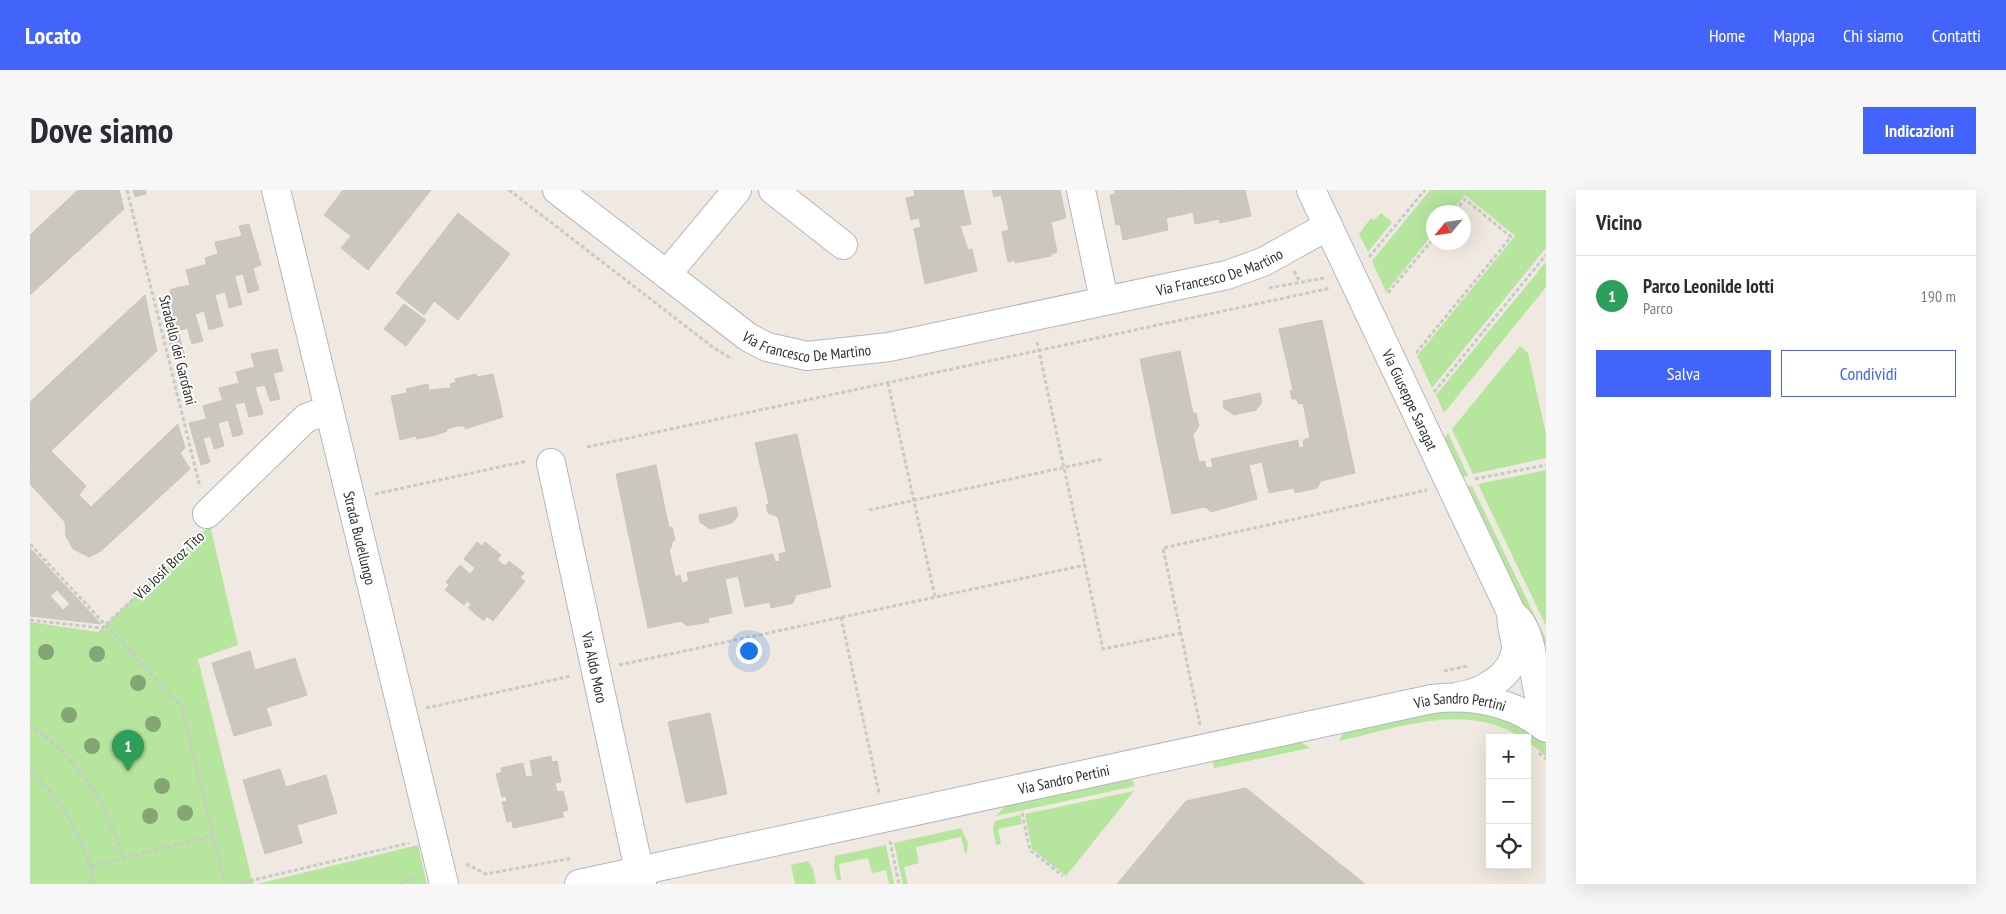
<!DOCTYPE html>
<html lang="it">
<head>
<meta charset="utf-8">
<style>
  body { margin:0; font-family:"PT Sans Narrow",sans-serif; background:#f7f7f7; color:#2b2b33 }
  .controls { position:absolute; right:15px; bottom:15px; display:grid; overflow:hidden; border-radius:0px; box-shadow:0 5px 20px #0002 }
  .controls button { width:45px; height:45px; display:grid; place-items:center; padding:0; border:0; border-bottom:1px solid #e1e1e2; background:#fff; color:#2b2b33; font:25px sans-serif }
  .compass { position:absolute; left:1396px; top:15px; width:45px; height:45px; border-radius:50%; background:#fff; box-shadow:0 5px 20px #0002; rotate:241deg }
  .you { position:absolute; left:718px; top:460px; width:18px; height:18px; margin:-12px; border:4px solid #fff; border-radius:50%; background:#1a73e8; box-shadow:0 0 0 8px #1a73e833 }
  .badge { display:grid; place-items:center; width:32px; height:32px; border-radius:50%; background:#4264fb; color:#fff; font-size:16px; font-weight:700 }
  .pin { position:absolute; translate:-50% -41px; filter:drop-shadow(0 1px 2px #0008) }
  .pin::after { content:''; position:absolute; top:26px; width:18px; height:15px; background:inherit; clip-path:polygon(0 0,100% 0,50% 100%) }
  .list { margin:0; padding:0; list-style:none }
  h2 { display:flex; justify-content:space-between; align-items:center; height:65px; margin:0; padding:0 20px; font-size:21px }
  h2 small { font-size:16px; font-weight:400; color:#7c7c81 }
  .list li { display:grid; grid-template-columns:32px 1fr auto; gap:15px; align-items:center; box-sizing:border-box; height:80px; padding:0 20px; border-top:1px solid #e1e1e2 }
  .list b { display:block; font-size:19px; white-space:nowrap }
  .list p { margin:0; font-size:16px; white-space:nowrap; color:#7c7c81 }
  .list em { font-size:16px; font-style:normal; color:#7c7c81 }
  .actions { display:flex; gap:10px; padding:15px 20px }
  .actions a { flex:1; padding:11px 0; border:1px solid #4264fb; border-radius:0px; text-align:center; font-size:18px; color:#4264fb }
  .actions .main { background:#4264fb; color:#fff }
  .icon { flex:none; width:28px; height:28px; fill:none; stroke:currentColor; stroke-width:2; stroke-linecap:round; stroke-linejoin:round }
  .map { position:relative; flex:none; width:1516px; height:694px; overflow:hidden; border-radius:0px }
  header { display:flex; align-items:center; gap:30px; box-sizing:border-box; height:70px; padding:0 25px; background:#4264fb; color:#fff }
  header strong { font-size:24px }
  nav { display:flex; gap:28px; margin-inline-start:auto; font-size:18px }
  .intro { display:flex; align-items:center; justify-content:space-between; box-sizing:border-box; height:120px; padding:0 30px }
  h1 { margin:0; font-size:35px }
  .button { padding:12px 22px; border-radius:0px; background:#4264fb; color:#fff; font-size:18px; font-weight:700 }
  main { display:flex; gap:30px; padding:0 30px }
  aside { flex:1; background:#fff; border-radius:0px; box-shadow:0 5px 20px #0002 }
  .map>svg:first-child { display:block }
  .green { fill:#b6e59e }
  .building { fill:#cbc7bf; stroke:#cbc5ba; fill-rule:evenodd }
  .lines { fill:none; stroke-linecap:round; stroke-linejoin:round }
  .street-casing { stroke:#b4b7c1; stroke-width:30 }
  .secondary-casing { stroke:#b4b7c1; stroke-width:30 }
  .path { stroke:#c9c9c9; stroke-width:3; stroke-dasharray:4 2.5; stroke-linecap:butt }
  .street { stroke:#fff; stroke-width:28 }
  .secondary { stroke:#fff; stroke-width:28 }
  .tree { fill:#84a574 }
  .labels { text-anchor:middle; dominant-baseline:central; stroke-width:4; stroke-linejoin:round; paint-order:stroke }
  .street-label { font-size:15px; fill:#2e2e2e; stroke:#fff }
</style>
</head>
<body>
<header>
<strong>Locato</strong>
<nav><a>Home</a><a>Mappa</a><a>Chi siamo</a><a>Contatti</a></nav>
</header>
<div class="intro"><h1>Dove siamo</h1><a class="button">Indicazioni</a></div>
<main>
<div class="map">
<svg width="1516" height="694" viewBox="0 0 1516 694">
  <rect width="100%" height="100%" fill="#efe9e1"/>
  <path class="green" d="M1400,0H1516V58L1402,198L1387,166L1485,46L1435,5L1421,22H1404L1403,44L1356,102L1342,71Z
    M1351,23L1362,32L1338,62L1329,44L1341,28L1344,30Z
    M1516,72V97L1414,223L1406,205Z
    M1490,156L1498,163L1516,244V268L1443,284L1422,239Z
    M1418,243L1438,286L1428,288L1414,249Z
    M1516,280V436L1448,294Z
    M1442,296L1516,449V454L1507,455L1433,297Z
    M180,335L208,455L168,469L223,694H0V432L68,442Z
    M1427,520C1460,525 1489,532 1516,554V566L1497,551V548H1492C1437,511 1368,538 1309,551L1314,542L1394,523Z
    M1269,551L1280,558L1184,578L1182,569Z
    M1098,588L1103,591L1105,596L966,626L974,617L981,613Z
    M1104,601L1036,686L1002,659L995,624Z
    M990,625L992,634L968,639L971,654L966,655L963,638L965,631Z
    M931,638L938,653L937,663H935L931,647L886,657L889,673L874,677L878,694H873L864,653Z
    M388,655L397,694H227Z
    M856,655L864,694H859L856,680L842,683L838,668L809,674L811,690H807L804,678L805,666Z
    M778,671L783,679L786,694H765L761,675Z"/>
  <path class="building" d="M48,0H89L94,19L0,105V45Z
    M103,0H115L116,4L105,7Z
    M313,0H401L338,80L311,58L321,46L294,25Z
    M884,0H933L941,34L930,36L938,60L942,59L947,81L895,94L884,39L891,37L889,28L881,30L876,8L885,6Z
    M962,0H1030L1036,28L1021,32L1027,62L1021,64V66L985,73V70L978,72L972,42L979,40L971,5L964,7Z
    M1084,0H1146L1151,25L1136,28L1138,40L1093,50L1090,34L1086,35L1080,5L1085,4Z
    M1146,0H1215L1221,26L1190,33L1189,29L1165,34L1163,22L1151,25Z
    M428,23L480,64L428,130L404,111L394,125L366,103Z
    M219,34L231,75L223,78L229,100L218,103L213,84L204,86L195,50L212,46L209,36Z
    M195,50L212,114L199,118L195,102L184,105L175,68L188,64L185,52Z
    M177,74L193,136L179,140L163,78Z
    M163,78L174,121L165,124L173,151L162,154L146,98L160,95L156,80Z
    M146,98L158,138L148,141L155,167L144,170L130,116L143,113L140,100Z
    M115,105L127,161L69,215L34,180Z
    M374,114L396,130L376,156L354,139Z
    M1292,130L1325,283L1291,291L1287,298L1265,303L1264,298L1239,303L1232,272L1219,275L1227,309L1181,322L1175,317L1142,324L1110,169L1150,161L1163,223H1166L1169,236L1163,245L1169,272L1175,271L1176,278L1183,277L1181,269L1268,250L1269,258L1274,257L1273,250L1280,248L1273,213L1269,214L1266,209H1262L1260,201L1263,200L1249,139Z
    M247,159L253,181L243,183L250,209L240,211L235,195L230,196L221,164Z
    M225,177L230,196L225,197L233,224L219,227L206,182Z
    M34,180L69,215L0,281V212Z
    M446,184L447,187L463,184L473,227L435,239V236H427L417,239V241L406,245L387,249L386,246L370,250L361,206L377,203L376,199L398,194L399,200L421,198L420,194L426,192L425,189Z
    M209,193L215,212L205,214L213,244L203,247L189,198Z
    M1230,203L1232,212L1226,220L1204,225L1194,218L1193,211Z
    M193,210L198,230L188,233L194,256L184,259L173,216Z
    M176,229L181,246L173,248L180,272L171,275L159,233Z
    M148,234L155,258L150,263L160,279L71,361L59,367L43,359L36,346L35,332L0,294V281L21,261L56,296L49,305L61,317Z
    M767,244L801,397L766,405L763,413L741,418L740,412L715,417L708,386L695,389L702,423L678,428L679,432L657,436L651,431L618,438L586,284L626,275L639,338L642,337L645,350L642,352L641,358L639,359L645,387L650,385L652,393L659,391L657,383L743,364L745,372L750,371L749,364L756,362L748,327L738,323L736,315L739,314L725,253Z
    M706,317L708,326L702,333L680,339L670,332L669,325Z
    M447,352L452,356L455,352L471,365L467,370L475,376L479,371L494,383L490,388L495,391L463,431L457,426L454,431L438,418L441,414L437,411L434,415L415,400L419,395L416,392L430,375L440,384L445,378L434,369Z
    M0,358L71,434L0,426ZM27,400L40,414L33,420L20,406Z
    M220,461L225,480L265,468L277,505L236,518L242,535L204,546L182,473Z
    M680,523L697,604L656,613L638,532Z
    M521,566L522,572L527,571L531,592L525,593L527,602L533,601L538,620L532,622L534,627L483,638L482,631L477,632L472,612L477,611L476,606L472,607L466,584L472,582L471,578L493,573L496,587L503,586L500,571Z
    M250,579L256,597L296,585L307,623L267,635L272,653L235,664L213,590Z
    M1216,598L1335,694H1087L1156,611Z"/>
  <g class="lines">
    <defs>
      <g id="street">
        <path id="s1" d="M527,0L718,147L737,157L777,166L859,157L1197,85L1233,72L1298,36"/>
        <path d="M743,0L813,55"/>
        <path d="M1051,0L1074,110"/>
        <path id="s2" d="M1281,0L1480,420"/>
        <path d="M637,84L707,0"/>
        <path id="s3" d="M521,273L612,694"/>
        <path d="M177,324L276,228L299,220"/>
        <path d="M1430,506C1453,503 1484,485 1486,458C1486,450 1483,443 1482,435C1481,430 1482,425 1480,420C1483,426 1489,429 1492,435C1507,460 1501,495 1516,525"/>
        <path id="s4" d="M549,694L1402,509C1442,504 1484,512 1516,538"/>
      </g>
      <g id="secondary">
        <path id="s5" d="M246,0L414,694"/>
      </g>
    </defs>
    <use href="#street" class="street-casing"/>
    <use href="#secondary" class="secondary-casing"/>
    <path class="path" d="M97,0L170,297
      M479,0L684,158L702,169
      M1339,67L1395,0
      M1264,81L1270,92
      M1239,98L1294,88
      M1358,103L1404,48
      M1007,152L1073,459L1151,443
      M1386,163L1481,47L1435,9L1424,22
      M858,193L905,407
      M1404,202L1516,65
      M557,257L1301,98
      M1445,289L1516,275
      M345,304L497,271
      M839,320L1073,269
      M0,354L151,516L195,694
      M811,427L849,603
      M0,430L72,438L170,347
      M589,475L1055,375
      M1414,481L1438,476
      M396,518L541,486
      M0,535C47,568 78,613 93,668
      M1170,535L1133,358L1397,300
      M1509,563L1516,569
      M0,580C33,612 55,648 64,694
      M992,623L1000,660L1033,686
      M860,651L869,694
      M436,674L456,684L543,668
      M61,676L183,645
      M207,694L379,653
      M370,694L387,686"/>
    <use href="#street" class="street"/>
    <use href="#secondary" class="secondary"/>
  </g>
  <g class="tree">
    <circle cx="16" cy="462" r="8"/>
    <circle cx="67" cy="464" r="8"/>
    <circle cx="108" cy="493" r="8"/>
    <circle cx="39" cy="525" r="8"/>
    <circle cx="123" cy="534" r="8"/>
    <circle cx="62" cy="556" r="8"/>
    <circle cx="132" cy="596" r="8"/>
    <circle cx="155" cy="623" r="8"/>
    <circle cx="120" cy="626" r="8"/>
  </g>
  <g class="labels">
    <g class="street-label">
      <text stroke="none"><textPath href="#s1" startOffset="725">Via Francesco De Martino</textPath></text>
      <text stroke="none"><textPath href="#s1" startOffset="302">Via Francesco De Martino</textPath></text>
      <text transform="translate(148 160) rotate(76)">Stradello dei Garofani</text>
      <text stroke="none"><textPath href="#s2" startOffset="232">Via Giuseppe Saragat</textPath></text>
      <text stroke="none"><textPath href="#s5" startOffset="358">Strada Budellungo</textPath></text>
      <text transform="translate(139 375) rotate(-44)">Via Josif Broz Tito</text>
      <text stroke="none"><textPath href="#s3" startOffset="209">Via Aldo Moro</textPath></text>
      <text stroke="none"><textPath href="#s4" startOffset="901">Via Sandro Pertini</textPath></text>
      <text stroke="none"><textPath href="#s4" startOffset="496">Via Sandro Pertini</textPath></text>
    </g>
  </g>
</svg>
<div class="controls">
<button>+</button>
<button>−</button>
<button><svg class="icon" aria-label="locate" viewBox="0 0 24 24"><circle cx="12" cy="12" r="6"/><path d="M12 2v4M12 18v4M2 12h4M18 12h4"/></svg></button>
</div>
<svg class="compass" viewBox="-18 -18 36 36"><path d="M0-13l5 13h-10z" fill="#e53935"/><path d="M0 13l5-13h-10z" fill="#7c7c81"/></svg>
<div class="you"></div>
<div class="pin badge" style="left:98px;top:581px;background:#2e9e5b">1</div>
</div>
<aside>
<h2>Vicino<small></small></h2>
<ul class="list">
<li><span class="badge" style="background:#2e9e5b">1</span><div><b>Parco Leonilde Iotti</b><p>Parco</p></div><em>190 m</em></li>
</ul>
<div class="actions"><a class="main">Salva</a><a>Condividi</a></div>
</aside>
</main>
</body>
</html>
